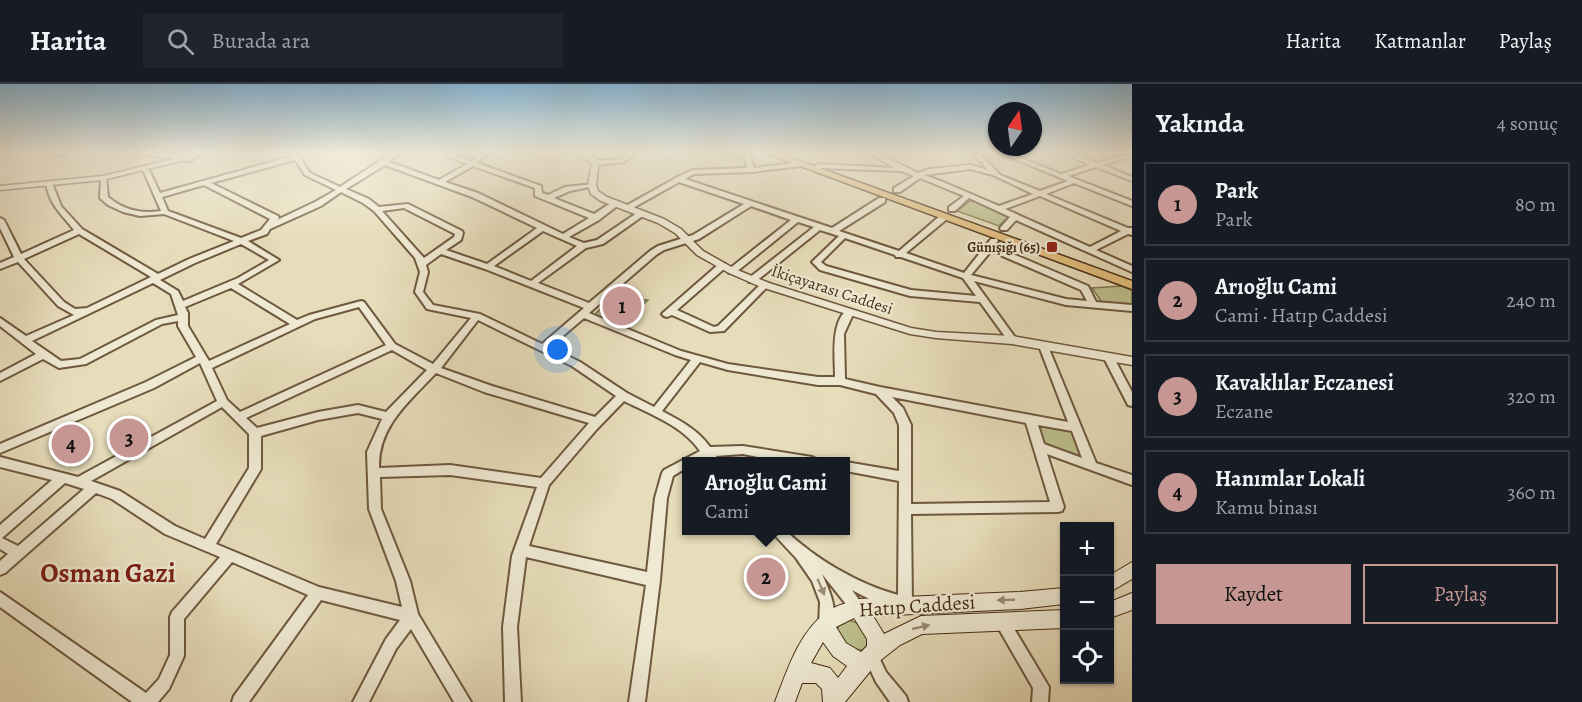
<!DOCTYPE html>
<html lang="tr">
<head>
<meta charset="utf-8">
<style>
  body { margin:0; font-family:Alegreya,serif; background:#20242c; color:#f1f3f6 }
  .controls { position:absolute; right:18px; bottom:18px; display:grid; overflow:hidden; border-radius:0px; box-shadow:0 2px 4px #0004 }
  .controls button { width:54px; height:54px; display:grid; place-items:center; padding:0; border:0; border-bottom:2px solid #363941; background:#171b24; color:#f1f3f6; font:30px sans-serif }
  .compass { position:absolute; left:988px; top:18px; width:54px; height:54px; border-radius:50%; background:#171b24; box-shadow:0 2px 4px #0004; rotate:13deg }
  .you { position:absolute; left:558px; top:266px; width:21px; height:21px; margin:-15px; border:4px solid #fff; border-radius:50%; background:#1a73e8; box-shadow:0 0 0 9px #1a73e833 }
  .badge { display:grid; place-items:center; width:39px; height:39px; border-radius:50%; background:#c59692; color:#111; font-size:20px; font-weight:700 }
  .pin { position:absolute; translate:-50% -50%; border:3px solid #fff; box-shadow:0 2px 6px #0006 }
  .popup { position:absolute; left:682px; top:373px; width:168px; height:78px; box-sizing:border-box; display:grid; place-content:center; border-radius:0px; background:#171b24; filter:drop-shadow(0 2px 4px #0005); font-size:20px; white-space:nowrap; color:#9ea1a6 }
  .popup b { font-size:22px; color:#f1f3f6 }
  .popup::after { content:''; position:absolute; left:50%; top:100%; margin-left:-12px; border:12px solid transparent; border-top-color:#171b24 }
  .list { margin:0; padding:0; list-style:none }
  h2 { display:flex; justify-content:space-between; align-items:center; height:78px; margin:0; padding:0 24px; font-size:26px }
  h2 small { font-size:20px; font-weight:400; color:#9ea1a6 }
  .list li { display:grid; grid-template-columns:39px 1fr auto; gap:18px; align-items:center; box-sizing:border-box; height:84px; margin:0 12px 12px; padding:0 12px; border:2px solid #363941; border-radius:0px }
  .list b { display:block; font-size:22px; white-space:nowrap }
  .list p { margin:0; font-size:20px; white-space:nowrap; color:#9ea1a6 }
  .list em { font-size:20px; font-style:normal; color:#9ea1a6 }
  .actions { display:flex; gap:12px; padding:18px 24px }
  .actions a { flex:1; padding:14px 0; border:2px solid #c59692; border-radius:0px; text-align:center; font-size:21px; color:#c59692 }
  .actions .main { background:#c59692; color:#111 }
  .icon { flex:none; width:33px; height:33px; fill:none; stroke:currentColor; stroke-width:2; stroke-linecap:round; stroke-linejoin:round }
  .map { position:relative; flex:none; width:1132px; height:618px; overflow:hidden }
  header { display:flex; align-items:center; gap:36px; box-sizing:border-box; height:84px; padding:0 30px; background:#171b24; border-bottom:2px solid #363941 }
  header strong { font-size:28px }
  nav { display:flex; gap:33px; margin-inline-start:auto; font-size:21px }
  .search { width:420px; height:54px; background:#20242c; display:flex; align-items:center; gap:15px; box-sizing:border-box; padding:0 21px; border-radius:0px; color:#9ea1a6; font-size:22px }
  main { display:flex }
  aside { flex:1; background:#171b24 }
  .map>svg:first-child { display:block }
  .green { fill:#bcbf8c; stroke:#807650; stroke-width:1.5 }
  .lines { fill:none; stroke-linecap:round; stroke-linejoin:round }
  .minor-casing { stroke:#6e583e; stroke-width:4 }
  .tertiary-casing { stroke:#6e583e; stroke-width:3 }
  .secondary-casing { stroke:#452c14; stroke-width:2 }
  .primary-casing { stroke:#452c14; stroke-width:3 }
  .minor { fill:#efe9d3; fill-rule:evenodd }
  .tertiary { fill:#efe9d3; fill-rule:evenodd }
  .secondary { fill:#efe9d3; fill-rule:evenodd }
  .primary { fill:#e4be7e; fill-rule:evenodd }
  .oneway { fill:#9a8a74 }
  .poi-dot { fill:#8f2418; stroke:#efe9d3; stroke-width:2 }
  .labels { text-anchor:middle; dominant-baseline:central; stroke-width:4.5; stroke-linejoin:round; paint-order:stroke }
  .far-poi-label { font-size:14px; font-weight:bold; fill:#452c14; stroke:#efe9d3; text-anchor:end }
  .street-label { font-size:16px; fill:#452c14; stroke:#efe9d3 }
  .near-street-label { font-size:20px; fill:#452c14; stroke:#efe9d3 }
  .near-district-label { font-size:27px; font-weight:bold; fill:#7a1f14; stroke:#efe9d3 }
</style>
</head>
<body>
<header>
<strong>Harita</strong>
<div class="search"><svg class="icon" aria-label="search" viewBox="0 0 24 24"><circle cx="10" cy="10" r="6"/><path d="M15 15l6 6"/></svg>Burada ara</div>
<nav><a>Harita</a><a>Katmanlar</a><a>Paylaş</a></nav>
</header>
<main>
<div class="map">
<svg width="1132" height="618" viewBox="0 0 1132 618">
  <rect width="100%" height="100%" fill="#e7ddbb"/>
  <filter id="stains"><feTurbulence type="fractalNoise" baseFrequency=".00333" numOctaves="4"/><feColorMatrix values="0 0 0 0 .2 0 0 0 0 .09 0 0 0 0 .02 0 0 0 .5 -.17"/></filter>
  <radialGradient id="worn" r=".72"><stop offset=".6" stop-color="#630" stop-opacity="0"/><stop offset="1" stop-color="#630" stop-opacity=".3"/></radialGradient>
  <path class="green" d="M970,117L978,118L1009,132L999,142L957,127Z
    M1122,202L1132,206V223L1103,220L1092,204Z
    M622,205L635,215L648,216L618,242L596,232V229Z
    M1036,340L1071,347L1084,373L1050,364L1043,360Z
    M849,536L860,540L870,559L865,566L849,565L836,548L840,539Z"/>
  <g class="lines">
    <defs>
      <path id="minor" d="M48,69H69C64,72 53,72 48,69Z
        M134,69H156L190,73L193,75L190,77Z
        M291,69H297L310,89L340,103L392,69H400L389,78L439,96L467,80L440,69H450L471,77L481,69H488L477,79L541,102L542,109L548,111L565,103L594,100V102L570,107L554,114L594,130L614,117L621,119L599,136L569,153L584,159L597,156L640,127L647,129L603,160L586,164L538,199L589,219L650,167L658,162L693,151L744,120L679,98L631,125L624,123L674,95L675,94L693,86L747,84L745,74L719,69L750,71L754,84L800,78L803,80L800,82L751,88L694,90L685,95L832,144L879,114H885V118L839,147L899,167L941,131H947V135L906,169L964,189L991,155H997L998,157L994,162L1088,202L1096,218L1132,221V227L1066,221L974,197L1017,256L1012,259L1009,258L980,218L910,212L820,186L812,178L839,152L820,146L755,198H749V194L814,143L798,138L735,189H729V185L791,136L751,122L699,155L664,166L656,171L589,229L681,267L728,280L818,293H835C835,275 830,235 849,225L854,228L844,250L845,295L880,303L1068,338L1039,262L1041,260H1047L1096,379L1132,391V401L1047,370L1064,423L1062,427L1058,428L911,430L912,520L910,525C896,530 865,513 852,506L865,524L863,529L858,531L853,529L822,490C830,508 839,527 831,547L826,549L821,547L819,542L820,518L812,497L796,474L770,446H785C815,475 858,500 898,511L899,397L846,387V378L899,387V341L894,329L876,310L840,301H818L728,286L700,278L662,327C681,337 698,346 710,363L743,362L812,373L816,375L818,378H783L743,370L716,372L720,378H707L705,375L700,378H686V384L673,392L667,414L660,496L645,618H629L646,501L526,473L517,543L521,618H505L503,543L512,472L537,403L450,391L380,393L381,425L410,497L418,530L471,618H454L411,545L396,565L369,618H353L386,555L400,536L321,516L249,618H232L234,612L308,511L232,478L184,535V572L169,605L158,618H132L0,523V508L146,609L159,595L170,571V533L172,528L220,473L165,450L112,415L96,409L5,489L0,491V477L8,470L0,465V441L52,396L0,383V373L78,393L217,317L200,279L154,304L0,369V360L146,298L196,273L178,242V237L162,240L86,280L59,284L43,275L0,297V289L36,270L0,242V234L26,252L74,231L58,222L18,178L0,185V179L14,173L0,144V134L4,136L21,170L74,146C61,129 51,123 46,100L52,99L61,122L82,145L158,190L189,175L234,157L164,130L140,132L123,128L108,121L100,114L101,93L106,94L108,113C124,126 140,130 161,127L143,86L144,85L149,86L160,109L293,72ZM295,76L305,91L336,106L315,118L277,136L279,134L278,132L211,99ZM385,81L472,113L537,144L487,180L446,166L461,156L463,149L462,147L408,120L379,123L369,115L346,105ZM473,82L535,104V112L589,134L563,150L478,109L445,98ZM204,101L270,135L261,146L241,154L168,127L162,113ZM341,108L363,119L374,127L415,174L420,188L415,208L427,225L471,234L433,280L395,260L364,218L361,217L309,231L297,236L238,200L279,176L248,157L267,150L270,145L321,122ZM404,124L455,150L454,153L424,174L382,127ZM543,147L577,162L531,197L494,182ZM79,150L151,193L87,224L75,225L64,218L24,175ZM845,154L895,171L896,173H901L963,194L976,212L911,206L826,182L821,178ZM241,160L269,176L238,194L183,217L178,207L160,196L195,179ZM991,167L1081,206L1087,217L1066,215L971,191ZM441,170L485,185L584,224L542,260L480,230L433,221L423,208L428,188L426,181ZM153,199L171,210L178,231L156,236L80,275L61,277L32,257ZM231,204L290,240L209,277L188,242V229L185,223ZM359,223L386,261L240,328L227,316L212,284L315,235ZM584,234L675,271L691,276L654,323L627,309L580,278L550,263ZM478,236L572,282L616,312L595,333L492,302L441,284ZM392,266L427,286L386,328L358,321L318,328L257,344L246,334ZM436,289L484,308L589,339L541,394L450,381L379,384C378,342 409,318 436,289ZM892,313L1026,339L1050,418L911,420V341L903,324ZM624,317C650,330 683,342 700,367L664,386L662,389L655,414L647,488L529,462L549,401L596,346ZM222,323L249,350V384L205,455L175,442L120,407L91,397ZM358,329L382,335L367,368L369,425L396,497L402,523L319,503L216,460L261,385V352L318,336ZM1038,341L1072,347L1082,374L1044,360ZM65,399L84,405L18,462L2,454Z
        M629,69H637L624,78L596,81L593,79L596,77L620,75Z
        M869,69H877L918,89L930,85L970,81L988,86L972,69H979L1000,91L1040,107L1068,97L1000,69H1009L1061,90L1090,81L1063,69H1072L1097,79L1132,69V72L1103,81L1132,93V97L1096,83L1068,92L1132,117V122L1074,99L1046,110L1128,144H1132V151L1128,150L1096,166L1132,182V188L1016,136L1007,146H1001L1000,144L1010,133L969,114L955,127H949V123L964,112L920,94L900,108H894V104L914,92L901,87L818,84L815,82L818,80L895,84ZM970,85L993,91L1033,110L999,122L943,98L924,91ZM1040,112L1121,147L1090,163L1005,125Z
        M722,179L725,180V184L677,226L714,243L718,242L762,199H768L769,201L724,247L710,248L672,231L667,233L664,232L662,230L664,228L719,180Z
        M1109,271L1114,274L1132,308V322L1128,321L1104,274Z
        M1002,531L1007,533L1049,603L1048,618H1032L1033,604L995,538L997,533Z
        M870,563L875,565L886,588L906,612L908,618H890L876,598L863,570L865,565Z"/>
      <path id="tertiary" d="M199,69H213L103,96L0,106V102L103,92Z
        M576,69C585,69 593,70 599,77L596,101L598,107L607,113L664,135L681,145L703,167L735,185L769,199L911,244L936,248L1012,252L1132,273V281L1012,260L936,254L910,250L761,203L729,189L697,171L675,149L658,139L601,117L591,110L588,101L592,79Z"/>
      <path id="secondary" d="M1132,478V495L1110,508V491Z
        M1064,504V520L1020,525L873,532L884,550L921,532L1064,526V544L922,550L900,561L877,579L845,618H823L822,605L816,599H802L795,618H775C787,587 799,547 828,527C837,521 848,519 858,515L1020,508ZM854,534L867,555V562L861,568L846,559L836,543ZM823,558L833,572L847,582L838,594L830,584L811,579Z
        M1132,509V526L1110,534V518Z"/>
      <path id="primary" d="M765,69H778L1132,197V205Z"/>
    </defs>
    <use href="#minor" class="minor-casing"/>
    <use href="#tertiary" class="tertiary-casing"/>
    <use href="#secondary" class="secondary-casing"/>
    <use href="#primary" class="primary-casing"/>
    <use href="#minor" class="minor"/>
    <use href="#tertiary" class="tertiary"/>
    <use href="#secondary" class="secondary"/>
    <use href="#primary" class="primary"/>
  </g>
  <defs><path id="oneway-solid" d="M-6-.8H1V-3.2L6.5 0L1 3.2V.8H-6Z" transform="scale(1.5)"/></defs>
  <g class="oneway">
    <use href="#oneway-solid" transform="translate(821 503) rotate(67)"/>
    <use href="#oneway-solid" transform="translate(1006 516) rotate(178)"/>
    <use href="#oneway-solid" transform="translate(921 543) rotate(-13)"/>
  </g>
  <linearGradient id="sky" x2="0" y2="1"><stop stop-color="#88b6d5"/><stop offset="0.44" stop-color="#f4f0e0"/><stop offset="1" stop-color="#f4f0e0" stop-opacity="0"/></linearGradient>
  <rect width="1132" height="156" fill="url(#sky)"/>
  <rect class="poi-dot" x="1046" y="157" width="12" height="12" rx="3"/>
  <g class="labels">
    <g class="far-poi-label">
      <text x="1040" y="163">Günışığı (65)</text>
    </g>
    <g class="street-label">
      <text transform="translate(832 206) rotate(18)">İkiçayarası Caddesi</text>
    </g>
    <g class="near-street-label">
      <text transform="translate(917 522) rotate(-4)">Hatıp Caddesi</text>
    </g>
    <g class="near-district-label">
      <text x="108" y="489">Osman Gazi</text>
    </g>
  </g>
  <rect width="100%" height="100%" filter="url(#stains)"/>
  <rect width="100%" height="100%" fill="url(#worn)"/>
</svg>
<div class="controls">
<button>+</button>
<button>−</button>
<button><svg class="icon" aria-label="locate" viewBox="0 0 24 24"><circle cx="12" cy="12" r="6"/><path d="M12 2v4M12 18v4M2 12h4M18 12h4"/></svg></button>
</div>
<svg class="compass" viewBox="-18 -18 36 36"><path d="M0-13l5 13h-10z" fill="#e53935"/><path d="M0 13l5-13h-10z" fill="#9ea1a6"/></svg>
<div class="you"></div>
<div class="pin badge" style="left:622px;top:222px">1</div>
<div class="pin badge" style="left:766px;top:493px">2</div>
<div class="popup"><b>Arıoğlu Cami</b>Cami</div>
<div class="pin badge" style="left:129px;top:354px">3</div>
<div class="pin badge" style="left:71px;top:360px">4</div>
</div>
<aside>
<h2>Yakında<small>4 sonuç</small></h2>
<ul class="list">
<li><span class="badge">1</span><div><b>Park</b><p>Park</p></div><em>80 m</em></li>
<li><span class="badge">2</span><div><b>Arıoğlu Cami</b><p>Cami · Hatıp Caddesi</p></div><em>240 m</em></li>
<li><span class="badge">3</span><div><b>Kavaklılar Eczanesi</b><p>Eczane</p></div><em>320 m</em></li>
<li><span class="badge">4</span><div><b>Hanımlar Lokali</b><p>Kamu binası</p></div><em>360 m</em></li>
</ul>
<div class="actions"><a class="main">Kaydet</a><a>Paylaş</a></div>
</aside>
</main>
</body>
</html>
